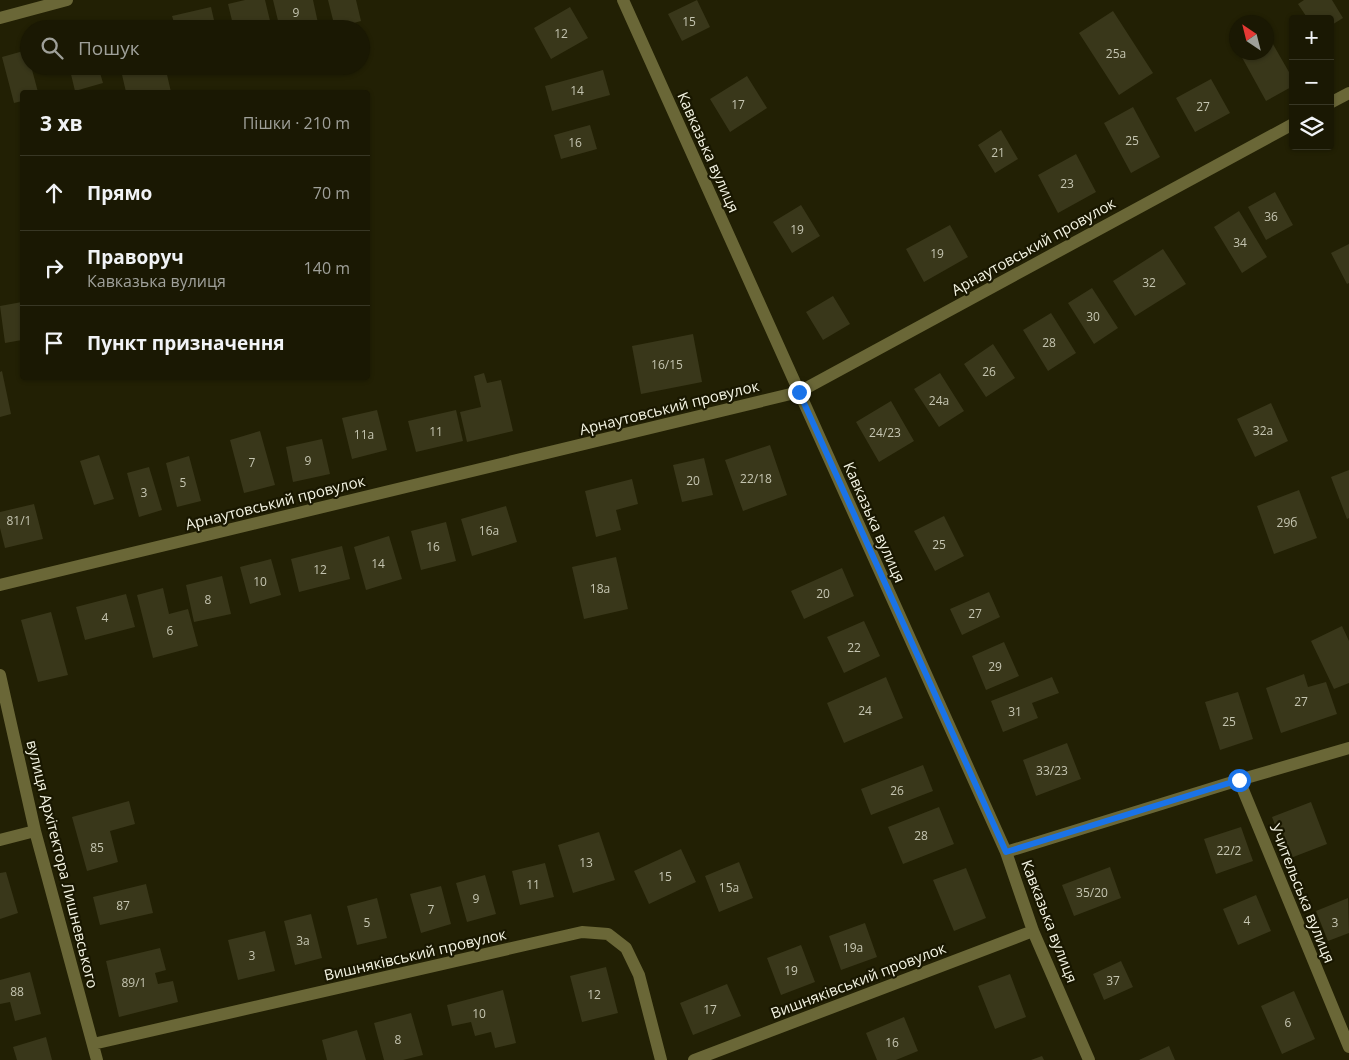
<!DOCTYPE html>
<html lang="uk">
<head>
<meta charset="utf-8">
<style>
  body { margin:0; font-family:"Open Sans",sans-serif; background:#23210d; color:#f1f3f6 }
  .controls { position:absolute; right:15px; top:15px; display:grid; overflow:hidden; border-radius:5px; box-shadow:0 1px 4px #0004 }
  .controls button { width:45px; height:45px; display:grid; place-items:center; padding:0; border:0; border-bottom:1px solid #383725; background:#1a1803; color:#f1f3f6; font:25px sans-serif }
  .compass { position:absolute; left:1229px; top:15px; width:45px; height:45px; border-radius:50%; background:#1a1803; box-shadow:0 1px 4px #0004; rotate:325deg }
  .stop { position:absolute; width:15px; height:15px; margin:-11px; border:4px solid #1a73e8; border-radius:50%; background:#fff }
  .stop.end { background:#1a73e8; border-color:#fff; box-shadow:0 1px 5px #0008 }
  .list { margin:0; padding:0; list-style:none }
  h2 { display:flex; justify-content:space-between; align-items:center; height:65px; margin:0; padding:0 20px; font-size:21px }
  h2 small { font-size:16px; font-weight:400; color:#9fa09a }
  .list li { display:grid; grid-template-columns:32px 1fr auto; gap:15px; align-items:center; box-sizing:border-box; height:75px; padding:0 20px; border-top:1px solid #383725 }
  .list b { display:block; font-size:19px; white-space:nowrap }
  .list p { margin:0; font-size:16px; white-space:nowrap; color:#9fa09a }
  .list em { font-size:16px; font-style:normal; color:#9fa09a }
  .icon { flex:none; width:28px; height:28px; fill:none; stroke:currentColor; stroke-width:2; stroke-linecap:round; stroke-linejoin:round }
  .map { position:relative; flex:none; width:1349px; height:1060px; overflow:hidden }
  .search { position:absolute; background:#1a1803; box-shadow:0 1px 4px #0004; left:20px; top:20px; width:350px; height:55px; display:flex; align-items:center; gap:12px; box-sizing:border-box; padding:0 18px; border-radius:28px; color:#9fa09a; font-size:19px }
  .panel { position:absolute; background:#1a1803; box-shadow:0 1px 4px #0004; left:20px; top:90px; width:350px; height:290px; border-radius:5px }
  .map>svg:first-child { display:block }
  .building { fill:#39371a }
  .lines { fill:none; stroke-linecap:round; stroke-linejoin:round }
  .minor { stroke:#6a6737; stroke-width:12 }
  .route { stroke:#1a73e8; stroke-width:6 }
  .labels { text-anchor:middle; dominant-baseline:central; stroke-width:4.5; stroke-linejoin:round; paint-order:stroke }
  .number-label { font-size:12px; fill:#c5c5b1 }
  .street-label { font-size:15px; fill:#f4f4e3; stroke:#191700 }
</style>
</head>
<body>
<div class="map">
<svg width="1349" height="1060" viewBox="0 0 1349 1060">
  <rect width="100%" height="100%" fill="#222004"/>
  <path class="building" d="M245,0H265L272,29H234L228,4Z
    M273,0H313L318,23L295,29H280Z
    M328,0H356L361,21L335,28Z
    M697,0L710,27L682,41L668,14Z
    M1304,0H1332L1343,18L1330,26V19H1308L1298,4Z
    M211,7L216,29H176L172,16Z
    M570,7L588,38L551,59L534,28Z
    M1113,11L1153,73L1119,95L1079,33Z
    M1266,32L1293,79V86L1266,101L1239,52H1266Z
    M27,50L29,66H31L38,92H22V101L14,103L2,57Z
    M69,66H98L103,83L75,91Z
    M120,66H165L171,92H126Z
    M603,70L610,95L552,111L545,86Z
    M747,76L767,108L730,132L710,99Z
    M1211,79L1230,113L1195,132L1176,98Z
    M1133,107L1160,157L1131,173L1104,123Z
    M590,125L597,149L561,159L554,135Z
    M1001,130L1018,159L995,173L978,145Z
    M1076,154L1096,192L1058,213L1038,175Z
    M1275,192L1293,225L1266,240L1248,207Z
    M801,205L820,236L792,253L773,222Z
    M1239,211L1267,257L1242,273L1214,227Z
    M950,225L968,257L924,282L906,249Z
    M1349,244V283L1347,284L1331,253Z
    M1163,249L1186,284L1135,316L1113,281Z
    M1092,288L1118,328L1094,344L1068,303Z
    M833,296L850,324L823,340L806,312Z
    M22,302V340L5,343L0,306Z
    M1051,313L1076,353L1048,371L1023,330Z
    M693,334L702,382L641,394L632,346Z
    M993,344L1015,378L986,397L964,364Z
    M2,371L11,414L0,417V372Z
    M484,373L487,383L501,380L513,431L467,442L460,412L481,407L474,376Z
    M940,373L964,411L939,427L914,389Z
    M891,401L914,441L879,462L856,422Z
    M1271,403L1288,441L1255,457L1237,419Z
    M377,410L387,450L352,459L342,418Z
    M456,410L463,441L416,452L408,421Z
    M260,431L275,485L244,493L230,440Z
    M322,439L330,474L293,482L286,447Z
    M770,445L787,495L743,511L725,460Z
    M99,455L114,499L94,505L80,461Z
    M189,456L201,501L177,507L166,463Z
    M704,458L713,495L682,502L673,465Z
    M149,467L162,510L139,517L127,473Z
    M1349,470V518L1347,519L1331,477Z
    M632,479L638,504L616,510L621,530L596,537L585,491Z
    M1299,490L1317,538L1274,554L1257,506Z
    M34,504L43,539L5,548L0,528V512Z
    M506,506L517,542L472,556L461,519Z
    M944,516L964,556L935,571L914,531Z
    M446,522L456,561L421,570L411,531Z
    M389,536L402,579L366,590L354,547Z
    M342,546L350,579L299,592L291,559Z
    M616,557L628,609L584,619L572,567Z
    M271,559L281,595L250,604L240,567Z
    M842,568L854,596L804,619L791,591Z
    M222,576L231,614L194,622L186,585Z
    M163,588L169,614L188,609L198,646L153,658L137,595Z
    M989,592L1000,617L962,635L950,609Z
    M126,594L135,627L85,640L76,607Z
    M51,612L68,675L38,682L21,620Z
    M864,621L880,656L844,673L827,637Z
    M1342,626L1349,641V683L1334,689L1311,641Z
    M1004,642L1019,676L986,690L972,656Z
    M1304,674L1308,687L1326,682L1337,714L1281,733L1266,688Z
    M886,677L903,718L844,743L827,703Z
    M1052,677L1059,693L1032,703L1038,718L1003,732L991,701Z
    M1238,692L1253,739L1220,750L1205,702Z
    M1067,743L1081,779L1036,796L1023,760Z
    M923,765L933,791L871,815L861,789Z
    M129,801L135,824L110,831L118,862L87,871L72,817Z
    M1311,802L1327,844L1288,859L1272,817Z
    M939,807L954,844L903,864L888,827Z
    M1241,827L1253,861L1216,874L1204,839Z
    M599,832L615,880L573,893L558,845Z
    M681,849L696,882L649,904L634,871Z
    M739,862L753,898L719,912L705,876Z
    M545,863L554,897L520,905L512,871Z
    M1110,867L1121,898L1074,916L1062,885Z
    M966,868L986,918L954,931L933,880Z
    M6,872L18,913L0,919V873Z
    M485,875L496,914L467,922L456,883Z
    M146,884L153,913L100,925L93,897Z
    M441,886L451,924L421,933L410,894Z
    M1256,895L1271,931L1238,945L1223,909Z
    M377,898L387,938L357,945L347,906Z
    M1348,898L1349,933L1328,941L1316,911Z
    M311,914L322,958L295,965L284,921Z
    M865,923L877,957L841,970L829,936Z
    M265,931L275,971L238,980L228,940Z
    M801,945L815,982L781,995L767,958Z
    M160,948L166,970L155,973L158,984L173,981L178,1002L119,1017L106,961Z
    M1121,961L1133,987L1104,1000L1093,974Z
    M606,967L618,1013L582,1022L570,976Z
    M30,972L41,1014L15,1021L10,1002L0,1004V980Z
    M1010,974L1026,1017L995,1029L978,986Z
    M727,984L741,1016L693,1035L680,1003Z
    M503,990L516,1043L495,1048L491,1032L475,1036L471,1022L452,1026L447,1005Z
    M1294,991L1315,1039L1282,1054L1261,1006Z
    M411,1013L423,1055L403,1060H384L374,1023Z
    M904,1017L918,1051L896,1060H877L866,1033Z
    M357,1030L366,1060H327L322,1040Z
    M46,1037L52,1060H17L13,1047Z
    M1169,1046L1175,1060H1139Z
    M1042,1056L1044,1060H1031Z"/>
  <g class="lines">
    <path class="minor" d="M623,0L1006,852L1033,931L1089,1060
      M0,18L67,0
      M1330,103L1349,93
      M0,585L799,392L1293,124
      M0,675L35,831L97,1060
      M1239,780L1349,1047
      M0,840L35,831
      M1006,852L1239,780L1349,748
      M93,1044L582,932L608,934L626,948L639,975L661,1060
      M694,1060L1033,931"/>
  </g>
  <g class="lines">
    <path class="route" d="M799,392L1006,852L1239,780"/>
  </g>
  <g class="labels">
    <g class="number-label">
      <text x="296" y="12">9</text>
      <text x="689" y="21">15</text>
      <text x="561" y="33">12</text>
      <text x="1116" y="53">25а</text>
      <text x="577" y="90">14</text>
      <text x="738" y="104">17</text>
      <text x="1203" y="106">27</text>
      <text x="1132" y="140">25</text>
      <text x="575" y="142">16</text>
      <text x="998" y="152">21</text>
      <text x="1067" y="183">23</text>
      <text x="1271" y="216">36</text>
      <text x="797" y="229">19</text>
      <text x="1240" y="242">34</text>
      <text x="937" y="253">19</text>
      <text x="1149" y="282">32</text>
      <text x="1093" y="316">30</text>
      <text x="1049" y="342">28</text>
      <text x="667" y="364">16/15</text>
      <text x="989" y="371">26</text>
      <text x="939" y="400">24а</text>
      <text x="1263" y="430">32а</text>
      <text x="436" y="431">11</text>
      <text x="885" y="432">24/23</text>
      <text x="364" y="434">11а</text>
      <text x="308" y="460">9</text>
      <text x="252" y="462">7</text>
      <text x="756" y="478">22/18</text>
      <text x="693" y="480">20</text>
      <text x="183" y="482">5</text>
      <text x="144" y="492">3</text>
      <text x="19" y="520">81/1</text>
      <text x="1287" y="522">29б</text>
      <text x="489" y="530">16а</text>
      <text x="939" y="544">25</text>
      <text x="433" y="546">16</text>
      <text x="378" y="563">14</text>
      <text x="320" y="569">12</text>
      <text x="260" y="581">10</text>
      <text x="600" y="588">18а</text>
      <text x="823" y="593">20</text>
      <text x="208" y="599">8</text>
      <text x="975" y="613">27</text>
      <text x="105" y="617">4</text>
      <text x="170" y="630">6</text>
      <text x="854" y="647">22</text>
      <text x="995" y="666">29</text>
      <text x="1301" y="701">27</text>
      <text x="865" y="710">24</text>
      <text x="1015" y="711">31</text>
      <text x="1229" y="721">25</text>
      <text x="1052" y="770">33/23</text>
      <text x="897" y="790">26</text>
      <text x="921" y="835">28</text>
      <text x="97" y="847">85</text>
      <text x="1229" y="850">22/2</text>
      <text x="586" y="862">13</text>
      <text x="665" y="876">15</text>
      <text x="533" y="884">11</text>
      <text x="729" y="887">15а</text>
      <text x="1092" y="892">35/20</text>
      <text x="476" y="898">9</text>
      <text x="123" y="905">87</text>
      <text x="431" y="909">7</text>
      <text x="1247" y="920">4</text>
      <text x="367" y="922">5</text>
      <text x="1335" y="922">3</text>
      <text x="303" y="940">3а</text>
      <text x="853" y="947">19а</text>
      <text x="252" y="955">3</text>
      <text x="791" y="970">19</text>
      <text x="1113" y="980">37</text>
      <text x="134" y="982">89/1</text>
      <text x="17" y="991">88</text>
      <text x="594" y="994">12</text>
      <text x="710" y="1009">17</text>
      <text x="479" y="1013">10</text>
      <text x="1288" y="1022">6</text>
      <text x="398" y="1039">8</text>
      <text x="892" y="1042">16</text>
    </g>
    <g class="street-label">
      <text transform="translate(709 152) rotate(66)">Кавказька вулиця</text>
      <text transform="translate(1033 246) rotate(-29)">Арнаутовський провулок</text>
      <text transform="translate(669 407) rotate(-14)">Арнаутовський провулок</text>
      <text transform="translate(275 502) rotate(-14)">Арнаутовський провулок</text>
      <text transform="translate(875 522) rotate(66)">Кавказька вулиця</text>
      <text transform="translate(63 864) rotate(76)">вулиця Архітектора Лишневського</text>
      <text transform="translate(1303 893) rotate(68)">Учительська вулиця</text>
      <text transform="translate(1050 921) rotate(69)">Кавказька вулиця</text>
      <text transform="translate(415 954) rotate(-13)">Вишняківський провулок</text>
      <text transform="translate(858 980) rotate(-21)">Вишняківський провулок</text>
    </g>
  </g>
</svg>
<div class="controls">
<button>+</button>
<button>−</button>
<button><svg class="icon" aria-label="layers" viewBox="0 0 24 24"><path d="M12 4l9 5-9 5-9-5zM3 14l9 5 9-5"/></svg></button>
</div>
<svg class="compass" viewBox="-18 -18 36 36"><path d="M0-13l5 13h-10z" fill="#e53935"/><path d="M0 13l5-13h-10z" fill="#9fa09a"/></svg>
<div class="stop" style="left:1239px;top:780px"></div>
<div class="stop end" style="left:799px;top:392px"></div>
<div class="search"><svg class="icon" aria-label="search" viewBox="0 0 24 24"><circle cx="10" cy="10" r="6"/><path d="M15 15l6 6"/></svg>Пошук</div>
<section class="panel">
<h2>3 хв<small>Пішки · 210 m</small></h2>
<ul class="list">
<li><svg class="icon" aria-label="ahead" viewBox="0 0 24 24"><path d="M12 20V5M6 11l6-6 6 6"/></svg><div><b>Прямо</b></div><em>70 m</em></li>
<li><svg class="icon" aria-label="right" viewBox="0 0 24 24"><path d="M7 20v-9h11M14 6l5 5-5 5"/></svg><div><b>Праворуч</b><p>Кавказька вулиця</p></div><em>140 m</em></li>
<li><svg class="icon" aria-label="arrive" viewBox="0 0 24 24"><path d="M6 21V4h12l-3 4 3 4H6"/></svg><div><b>Пункт призначення</b></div></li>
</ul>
</section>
</div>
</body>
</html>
